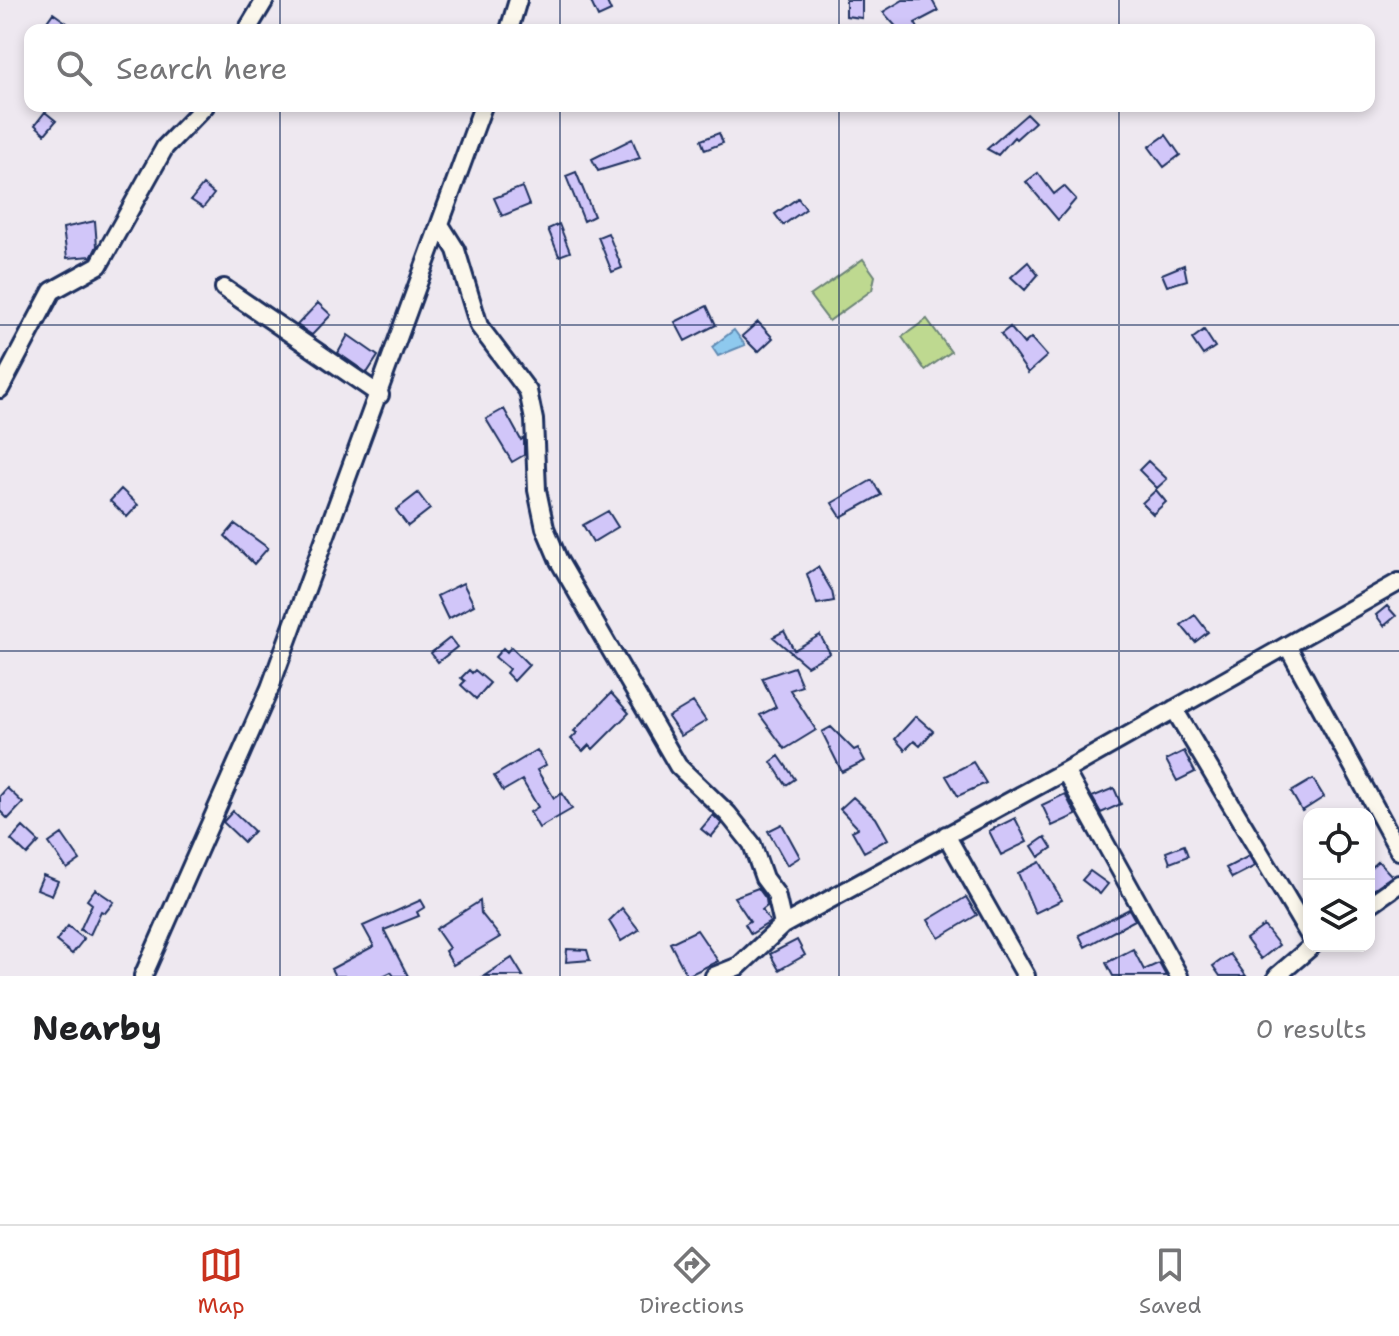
<!DOCTYPE html>
<html lang="en">
<head>
<meta charset="utf-8">
<style>
  body { margin:0; font-family:"Shantell Sans",sans-serif; background:#f6f6f6; color:#202124 }
  .controls { position:absolute; right:24px; bottom:24px; display:grid; overflow:hidden; border-radius:16px; box-shadow:0 4px 12px #0003 }
  .controls button { width:72px; height:72px; display:grid; place-items:center; padding:0; border:0; border-bottom:2px solid #e0e0e0; background:#fff; color:#202124; font:40px sans-serif }
  .list { margin:0; padding:0; list-style:none }
  h2 { display:flex; justify-content:space-between; align-items:center; height:104px; margin:0; padding:0 32px; font-size:34px }
  h2 small { font-size:26px; font-weight:400; color:#757577 }
  .icon { flex:none; width:44px; height:44px; fill:none; stroke:currentColor; stroke-width:2; stroke-linecap:round; stroke-linejoin:round }
  .map { position:relative; flex:none; width:1399px; height:976px; overflow:hidden }
  .search { position:absolute; background:#fff; box-shadow:0 4px 12px #0003; left:24px; right:24px; top:24px; height:88px; display:flex; align-items:center; gap:20px; box-sizing:border-box; padding:0 28px; border-radius:16px; color:#757577; font-size:30px }
  .sheet { height:248px; background:#fff }
  nav { display:flex; justify-content:space-around; align-items:center; box-sizing:border-box; height:112px; border-top:2px solid #e0e0e0; background:#fff; font-size:22px; color:#757577 }
  nav a { display:grid; justify-items:center; gap:4px }
  nav .on { color:#c8321e }
  .map>svg:first-child { display:block }
  .green { fill:#bed990; stroke:#6c8477; stroke-width:2 }
  .water { fill:#8ec9ee; stroke:#608bb4; stroke-width:2 }
  .building { fill:#d1c6f9; stroke:#1b2f5e; stroke-width:2 }
  .lines { fill:none; stroke-linecap:round; stroke-linejoin:round }
  .minor-casing { stroke:#1b2f5e; stroke-width:22 }
  .minor { stroke:#fbf7ec; stroke-width:16 }
  .grid { fill:none; stroke:#1b2f5e; stroke-width:2; stroke-opacity:0.55 }
</style>
</head>
<body>
<div class="map">
<svg width="1399" height="976" viewBox="0 0 1399 976">
  <rect width="100%" height="100%" fill="#eee8f0"/>
  <filter id="ink" filterUnits="userSpaceOnUse"><feTurbulence type="fractalNoise" baseFrequency=".0125" numOctaves="2"/><feDisplacementMap in="SourceGraphic" scale="16" xChannelSelector="R" yChannelSelector="G"/><feConvolveMatrix kernelMatrix="1 2 1 2 8 2 1 2 1" color-interpolation-filters="sRGB"/></filter>
  <g filter="url(#ink)">
    <path class="green" d="M863,259L875,276L872,290L829,321L810,296Z
      M927,319L951,352L925,370L902,337Z"/>
    <path class="water" d="M734,330L745,345L718,356L712,347Z"/>
    <path class="building" d="M590,0H606L611,11L598,17Z
      M846,0H862V18L846,16Z
      M903,0H932L938,11L915,23L919,30H899L883,12Z
      M53,13L67,23L62,30H41Z
      M45,112L56,121L45,134L35,125Z
      M1027,114L1035,122L1016,139L1014,137L998,155L987,149Z
      M719,133L723,143L705,150L701,140Z
      M1166,135L1180,155L1164,167L1149,147Z
      M632,139L640,158L598,171L592,159Z
      M576,172L594,216L584,221L566,176Z
      M1038,173L1054,194L1064,186L1076,199L1058,220L1026,182Z
      M203,185L214,194L203,208L191,200Z
      M522,187L529,205L502,216L494,198Z
      M798,198L806,209L783,225L775,214Z
      M95,221L97,246L92,256L67,258L63,228Z
      M559,224L570,252L559,256L548,229Z
      M608,233L622,268L612,272L598,237Z
      M1028,262L1038,275L1025,290L1011,277Z
      M1184,265L1187,280L1167,286L1162,274Z
      M318,303L331,315L312,335L297,325Z
      M707,306L716,325L685,341L675,322Z
      M758,322L773,338L758,352L742,336Z
      M1010,327L1024,344L1031,338L1047,356L1028,373L1001,334Z
      M1204,330L1215,347L1203,355L1192,339Z
      M348,335L378,356L367,373L338,353Z
      M504,409L521,440L524,438V455L512,462L486,419Z
      M1148,461L1167,479L1157,488L1139,470Z
      M872,480L881,495L841,517L832,503Z
      M121,489L138,505L127,517L110,501Z
      M1156,490L1166,502L1153,514L1142,503Z
      M418,493L430,509L408,526L396,510Z
      M608,511L618,527L593,542L583,525Z
      M235,524L268,548L254,564L225,536Z
      M818,567L832,591L834,601L817,604L807,574Z
      M463,583L474,605L448,619L437,596Z
      M1387,606L1396,616L1384,626L1376,615Z
      M1195,615L1208,632L1195,642L1181,625Z
      M784,631L794,650L820,635L830,653L807,666L773,637Z
      M450,638L457,647L438,662L431,653Z
      M511,647L529,665L514,681L506,673L509,669L495,657L503,648L507,652Z
      M794,667L802,686L790,690L816,730L785,749L760,715L776,707L762,678Z
      M469,670L472,673L475,670L490,683L476,699L461,685L465,681L461,678Z
      M611,693L629,713L593,749L589,745L583,751L571,739L577,733L574,731Z
      M693,702L706,721L681,736L668,717Z
      M916,716L933,731L920,746L914,741L905,750L895,739Z
      M831,727L854,750L858,748L865,761L842,772L822,732Z
      M537,750L546,765L537,770L554,798L562,793L572,809L539,828L530,812L538,807L522,780L503,791L494,776Z
      M1184,751L1195,772L1177,781L1166,760Z
      M779,756L795,779L786,785L771,762Z
      M973,762L986,783L958,796L946,776Z
      M1313,779L1324,797L1302,811L1291,792Z
      M7,788L23,803L8,819L0,811V796Z
      M1114,788L1121,804L1101,813L1092,797Z
      M1065,794L1076,815L1052,826L1042,805Z
      M853,797L876,818L888,839L864,852L852,831L858,828L840,809Z
      M233,811L254,831L244,842L223,822Z
      M713,815L722,824L711,837L701,829Z
      M1015,818L1027,842L1001,855L989,831Z
      M782,824L800,857L787,865L768,831Z
      M23,827L39,842L27,855L11,840Z
      M62,834L80,860L67,869L49,843Z
      M1045,837L1052,848L1039,857L1032,846Z
      M1184,845L1188,856L1170,863L1166,852Z
      M1249,856L1255,866L1232,878L1226,868Z
      M1378,861L1392,876L1369,892V869Z
      M1040,862L1062,900L1035,913L1018,873Z
      M1090,871L1108,884L1100,894L1082,880Z
      M43,875L58,881L52,895L37,889Z
      M758,888L766,899L767,906L762,910L770,922L751,934L745,924L750,921L734,897Z
      M95,889L114,902L105,913L101,911L90,935L80,930L92,904L87,900Z
      M966,897L977,915L939,938L928,920Z
      M421,900L425,907L417,912L419,916L384,930L408,976H394L391,972L383,976H335L331,969L374,946L363,926Z
      M480,901L481,913L500,937L453,965L445,951L449,948L436,929Z
      M622,908L639,930L621,941L609,921Z
      M1129,909L1135,920L1085,947L1079,935Z
      M68,926L84,939L72,954L56,941Z
      M1264,926L1279,945L1261,959L1246,939Z
      M697,930L718,961L687,976L670,943Z
      M797,940L805,955L779,970L770,954Z
      M567,949L587,950L590,960L566,962Z
      M1133,949L1144,970L1159,963L1166,976H1113L1106,963Z
      M1230,954L1246,976H1220L1213,966Z
      M512,958L523,976H484Z"/>
    <g class="lines">
      <defs>
        <path id="minor" d="M247,30L265,0
          M509,30L518,0
          M441,226L456,250L479,326L528,391L534,420L537,490L545,528L559,561L678,766L728,814L752,844L764,878L776,894L783,925
          M224,288L380,395
          M0,389L52,291L99,265L165,147L205,106
          M1288,647L1399,851
          M1174,709L1309,935
          M1065,771L1179,976
          M946,835L1026,976
          M1369,905L1399,884
          M143,976L270,688L483,106
          M714,976L739,966L783,925L1065,771L1399,582
          M1277,976L1312,946"/>
      </defs>
      <use href="#minor" class="minor-casing"/>
      <use href="#minor" class="minor"/>
    </g>
  </g>
  <path class="grid" d="M280,0V30M560,0V30M839,0V30M1119,0V30M280,106V976M560,106V976M839,106V976M1119,106V976M0,325H1399M0,651H1399"/>
</svg>
<div class="controls">
<button><svg class="icon" aria-label="locate" viewBox="0 0 24 24"><circle cx="12" cy="12" r="6"/><path d="M12 2v4M12 18v4M2 12h4M18 12h4"/></svg></button>
<button><svg class="icon" aria-label="layers" viewBox="0 0 24 24"><path d="M12 4l9 5-9 5-9-5zM3 14l9 5 9-5"/></svg></button>
</div>
<div class="search"><svg class="icon" aria-label="search" viewBox="0 0 24 24"><circle cx="10" cy="10" r="6"/><path d="M15 15l6 6"/></svg>Search here</div>
</div>
<section class="sheet">
<h2>Nearby<small>0 results</small></h2>
<ul class="list">
</ul>
</section>
<nav>
<a class="on"><svg class="icon" aria-label="map" viewBox="0 0 24 24"><path d="M3 6l6-2 6 2 6-2v14l-6 2-6-2-6 2zM9 4v14M15 6v14"/></svg>Map</a>
<a><svg class="icon" aria-label="directions" viewBox="0 0 24 24"><path d="M12 3l9 9-9 9-9-9zM9 14v-3h6M13 9l2 2-2 2"/></svg>Directions</a>
<a><svg class="icon" aria-label="saved" viewBox="0 0 24 24"><path d="M7 4h10v16l-5-4-5 4z"/></svg>Saved</a>
</nav>
</body>
</html>
